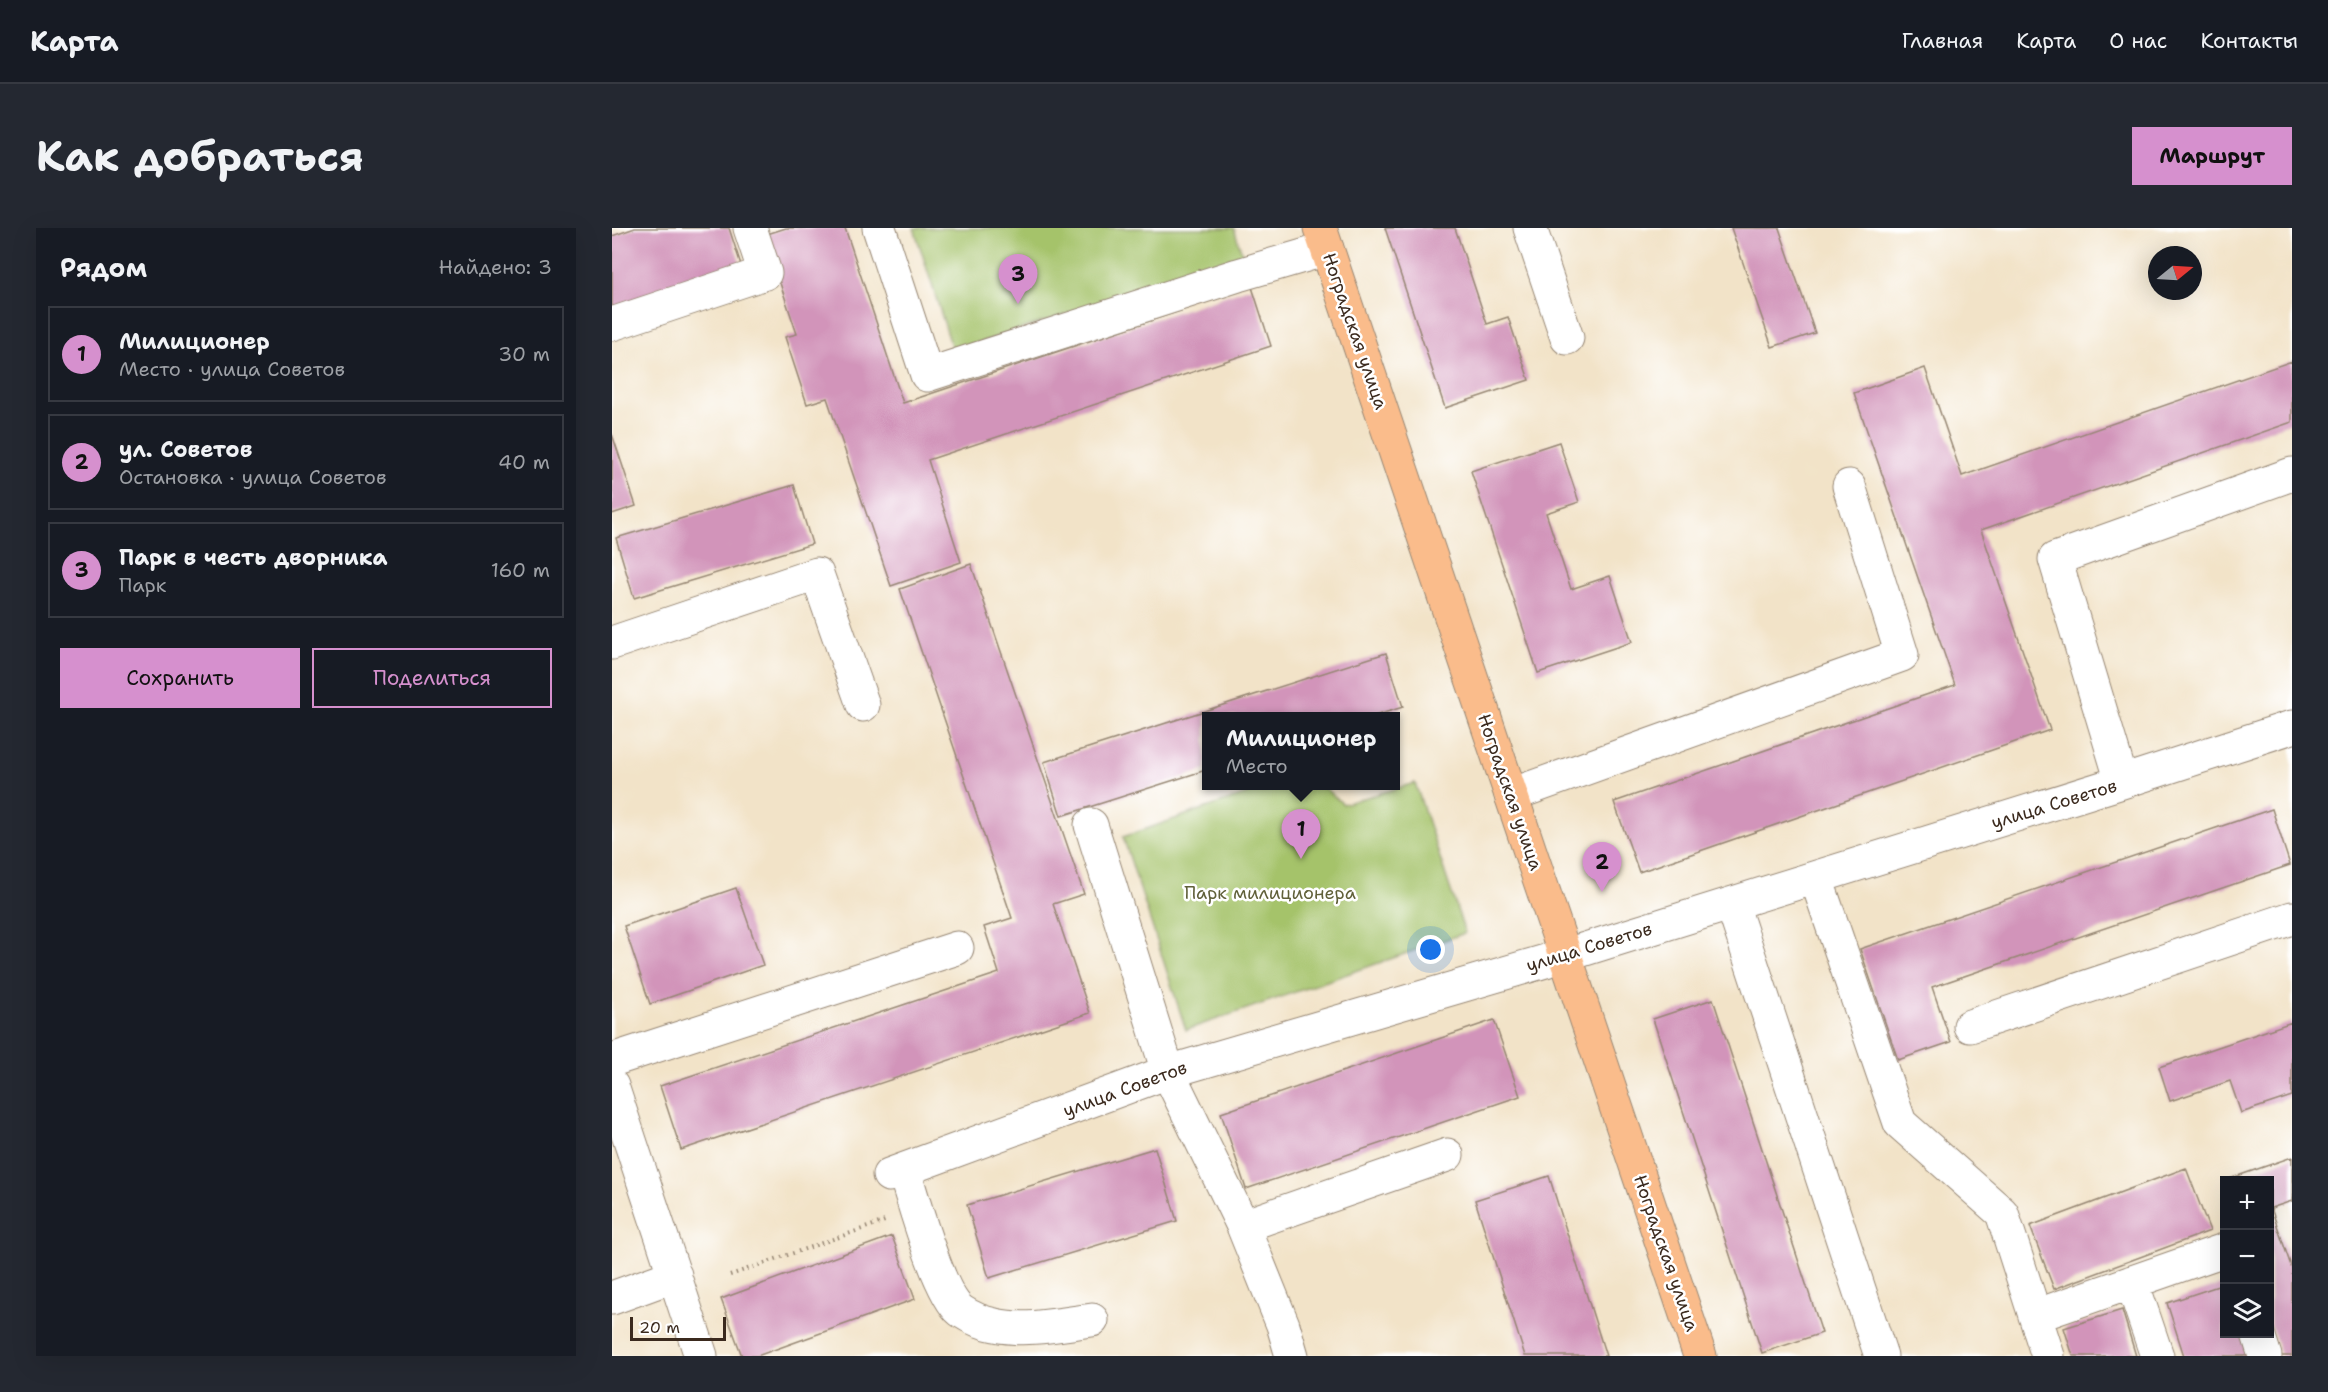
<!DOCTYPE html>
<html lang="ru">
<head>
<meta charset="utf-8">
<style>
  body { margin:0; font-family:"Shantell Sans",sans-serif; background:#242831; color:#f1f3f6 }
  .controls { position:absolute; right:18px; bottom:18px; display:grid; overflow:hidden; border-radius:0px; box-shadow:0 6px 24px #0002 }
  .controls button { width:54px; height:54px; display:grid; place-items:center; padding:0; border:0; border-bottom:2px solid #363941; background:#171b24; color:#f1f3f6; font:30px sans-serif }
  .compass { position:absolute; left:1536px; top:18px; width:54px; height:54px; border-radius:50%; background:#171b24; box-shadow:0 6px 24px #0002; rotate:72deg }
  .scale { position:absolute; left:18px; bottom:15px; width:96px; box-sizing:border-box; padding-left:6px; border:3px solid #3b2a1e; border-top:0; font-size:16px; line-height:21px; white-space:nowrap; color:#3b2a1e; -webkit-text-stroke:4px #fff; paint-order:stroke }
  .you { position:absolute; left:819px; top:722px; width:21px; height:21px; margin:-15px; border:4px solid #fff; border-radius:50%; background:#1a73e8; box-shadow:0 0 0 9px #1a73e833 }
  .badge { display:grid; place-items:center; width:39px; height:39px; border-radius:50%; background:#d690ce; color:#111; font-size:20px; font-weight:700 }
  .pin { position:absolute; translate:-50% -50px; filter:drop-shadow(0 2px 3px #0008) }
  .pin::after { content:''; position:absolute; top:32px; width:21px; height:18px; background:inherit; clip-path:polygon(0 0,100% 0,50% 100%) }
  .popup { position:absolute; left:590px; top:484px; width:198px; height:78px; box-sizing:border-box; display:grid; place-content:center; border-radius:0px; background:#171b24; filter:drop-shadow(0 2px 4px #0005); font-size:20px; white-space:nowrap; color:#9ea1a6 }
  .popup b { font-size:22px; color:#f1f3f6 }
  .popup::after { content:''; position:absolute; left:50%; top:100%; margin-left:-12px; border:12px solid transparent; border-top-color:#171b24 }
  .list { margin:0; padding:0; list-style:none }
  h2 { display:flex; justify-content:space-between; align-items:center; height:78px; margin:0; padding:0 24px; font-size:26px }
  h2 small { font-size:20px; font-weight:400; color:#9ea1a6 }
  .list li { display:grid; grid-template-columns:39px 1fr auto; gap:18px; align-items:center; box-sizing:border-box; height:96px; margin:0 12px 12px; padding:0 12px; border:2px solid #363941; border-radius:0px }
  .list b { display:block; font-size:22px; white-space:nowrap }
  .list p { margin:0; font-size:20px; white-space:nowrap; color:#9ea1a6 }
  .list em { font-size:20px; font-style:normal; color:#9ea1a6 }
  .actions { display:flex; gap:12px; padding:18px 24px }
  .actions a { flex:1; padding:14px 0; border:2px solid #d690ce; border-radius:0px; text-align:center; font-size:21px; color:#d690ce }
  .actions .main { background:#d690ce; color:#111 }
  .icon { flex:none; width:33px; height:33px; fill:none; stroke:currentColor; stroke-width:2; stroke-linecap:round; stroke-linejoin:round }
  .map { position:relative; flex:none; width:1680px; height:1128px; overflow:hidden; border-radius:0px }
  header { display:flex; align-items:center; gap:36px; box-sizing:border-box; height:84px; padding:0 30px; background:#171b24; border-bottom:2px solid #363941 }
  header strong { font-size:28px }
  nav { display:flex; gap:33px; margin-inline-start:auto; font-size:21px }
  .intro { display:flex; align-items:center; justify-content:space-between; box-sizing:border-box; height:144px; padding:0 36px }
  h1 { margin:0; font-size:42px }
  .button { padding:15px 27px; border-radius:0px; background:#d690ce; color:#111; font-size:21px; font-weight:700 }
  main { display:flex; gap:36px; padding:0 36px }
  aside { flex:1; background:#171b24; border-radius:0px; box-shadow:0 6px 24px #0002 }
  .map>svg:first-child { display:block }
  .green { fill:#a5c36a; stroke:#707644; stroke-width:1.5 }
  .building { fill:#d294ba }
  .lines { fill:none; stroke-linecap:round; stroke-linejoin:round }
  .minor-casing { stroke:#968673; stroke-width:35 }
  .major-casing { stroke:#968673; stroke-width:35 }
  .path { stroke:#968673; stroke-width:4; stroke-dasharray:1.5 4.5; stroke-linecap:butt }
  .minor { stroke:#fff; stroke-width:33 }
  .major { stroke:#fabc8b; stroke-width:33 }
  .labels { text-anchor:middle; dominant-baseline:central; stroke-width:5; stroke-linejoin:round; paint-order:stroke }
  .street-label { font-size:18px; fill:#3b2a1e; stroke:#fff }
  .park-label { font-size:18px; fill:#606039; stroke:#fff }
</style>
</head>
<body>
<header>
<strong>Карта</strong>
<nav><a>Главная</a><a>Карта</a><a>О нас</a><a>Контакты</a></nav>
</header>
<div class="intro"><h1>Как добраться</h1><a class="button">Маршрут</a></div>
<main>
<aside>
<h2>Рядом<small>Найдено: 3</small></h2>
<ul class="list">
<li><span class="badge">1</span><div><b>Милиционер</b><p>Место · улица Советов</p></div><em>30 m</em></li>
<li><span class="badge">2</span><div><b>ул. Советов</b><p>Остановка · улица Советов</p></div><em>40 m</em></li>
<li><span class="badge">3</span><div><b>Парк в честь дворника</b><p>Парк</p></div><em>160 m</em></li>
</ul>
<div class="actions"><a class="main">Сохранить</a><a>Поделиться</a></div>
</aside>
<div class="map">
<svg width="1680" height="1128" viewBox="0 0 1680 1128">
  <rect width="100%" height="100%" fill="#fff"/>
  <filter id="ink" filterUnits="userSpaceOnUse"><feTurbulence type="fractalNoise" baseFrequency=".0167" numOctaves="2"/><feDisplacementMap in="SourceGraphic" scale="12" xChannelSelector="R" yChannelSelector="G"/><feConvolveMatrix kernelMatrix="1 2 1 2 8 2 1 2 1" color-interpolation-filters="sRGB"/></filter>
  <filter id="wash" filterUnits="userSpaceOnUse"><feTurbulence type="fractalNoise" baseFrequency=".008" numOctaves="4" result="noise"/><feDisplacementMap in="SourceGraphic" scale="24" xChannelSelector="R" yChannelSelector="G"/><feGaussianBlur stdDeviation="1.35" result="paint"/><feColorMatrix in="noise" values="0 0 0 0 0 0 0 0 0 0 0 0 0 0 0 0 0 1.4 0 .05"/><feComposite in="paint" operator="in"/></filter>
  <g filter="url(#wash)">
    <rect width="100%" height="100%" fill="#f2e3c8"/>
    <path class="green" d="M302,0H622L631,29L341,123Z
      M803,555L853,705L574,802L511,609L657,558H710L731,576Z"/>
    <g id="blocks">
      <path class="building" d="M23,0H117L130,40L0,82V8Z
        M174,0H233L291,175L640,59L659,118L316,232L349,334L279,358L215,170L195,176L173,109L185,106L152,7Z
        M773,0H843L875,96L896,89L917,152L833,180Z
        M1119,0H1167L1203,105L1160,119Z
        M1680,133V194L1369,302L1438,502L1027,644L1002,574L1343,457L1242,165L1313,140L1350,248Z
        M0,206L24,278L0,286Z
        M947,214L967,274L934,285L959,361L998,348L1020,414L926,445L859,243Z
        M182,257L200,316L22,370L4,310Z
        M359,336L472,666L441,676L478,785L69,922L48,858L387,745L372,699L400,690L288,361Z
        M774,425L791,479L762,488H594V542L449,588L432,534Z
        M1660,581L1678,637L1320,759L1339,814L1286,832L1248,721Z
        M124,660L151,737L38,776L12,698Z
        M1101,771L1210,1105L1150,1125L1041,791Z
        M882,792L908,868L634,961L609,885Z
        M1680,794V868L1629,885L1618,853L1558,873L1547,839Z
        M543,920L565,993L377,1050L355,977Z
        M1680,929V973L1659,980L1680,1041V1128H1669L1658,1095V952H1614Z
        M1574,940L1598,1003L1442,1061L1418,998Z
        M937,948L994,1128H913L863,972Z
        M280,1008L303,1071L145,1128H130L109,1071Z
        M1612,1056V1106H1634L1642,1128H1572L1555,1075Z
        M1510,1082L1524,1128H1461L1452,1100Z"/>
    </g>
  </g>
  <g filter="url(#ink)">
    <use href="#blocks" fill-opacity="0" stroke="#968673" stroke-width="1.5"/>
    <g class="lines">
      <defs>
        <path id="minor" d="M267,0L315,147L626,47L715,21
          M918,0L955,110
          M0,96L153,45L138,0
          M0,415L205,346L251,477
          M1510,554L1443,331L1680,246
          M899,567L1290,427L1237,258
          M479,597L556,844L631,998L671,1097L680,1128
          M1204,650L1288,895L1390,985L1436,1128
          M1120,676L1269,1128
          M1358,798L1680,690
          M0,832L345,720
          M0,858L89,1128
          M292,942C301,972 327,1066 349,1083C358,1089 372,1095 383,1097C414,1104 449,1096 480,1092
          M277,947L556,844L954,727L1510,554L1680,499
          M631,998L835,927
          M1520,1054L1545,1128
          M0,1070L63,1047
          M1423,1088L1612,1022
          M1646,1106L1653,1128"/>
        <path id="major" d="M708,0L1088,1128"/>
      </defs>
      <use href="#minor" class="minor-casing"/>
      <use href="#major" class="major-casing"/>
      <path class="path" d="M118,1047L273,993"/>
      <use href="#minor" class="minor"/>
      <use href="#major" class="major"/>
    </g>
  </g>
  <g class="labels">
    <g class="street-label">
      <text transform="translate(743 103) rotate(71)">Ноградская улица</text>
      <text transform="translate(898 564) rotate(71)">Ноградская улица</text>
      <text transform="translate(1442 576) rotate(-17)">улица Советов</text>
      <text transform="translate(977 719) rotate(-17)">улица Советов</text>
      <text transform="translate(513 861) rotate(-20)">улица Советов</text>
      <text transform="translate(1054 1025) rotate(71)">Ноградская улица</text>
    </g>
    <g class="park-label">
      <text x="658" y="665">Парк милиционера</text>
    </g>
  </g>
</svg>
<div class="controls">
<button>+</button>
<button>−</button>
<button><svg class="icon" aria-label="layers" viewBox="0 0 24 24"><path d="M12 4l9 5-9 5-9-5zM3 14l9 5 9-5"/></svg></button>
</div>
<svg class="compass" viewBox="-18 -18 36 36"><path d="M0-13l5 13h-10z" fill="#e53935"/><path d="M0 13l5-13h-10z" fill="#9ea1a6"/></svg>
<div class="scale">20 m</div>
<div class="you"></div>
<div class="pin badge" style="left:689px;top:631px">1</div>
<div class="popup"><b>Милиционер</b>Место</div>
<div class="pin badge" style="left:990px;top:664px">2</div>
<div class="pin badge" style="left:406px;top:76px">3</div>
</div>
</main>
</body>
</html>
